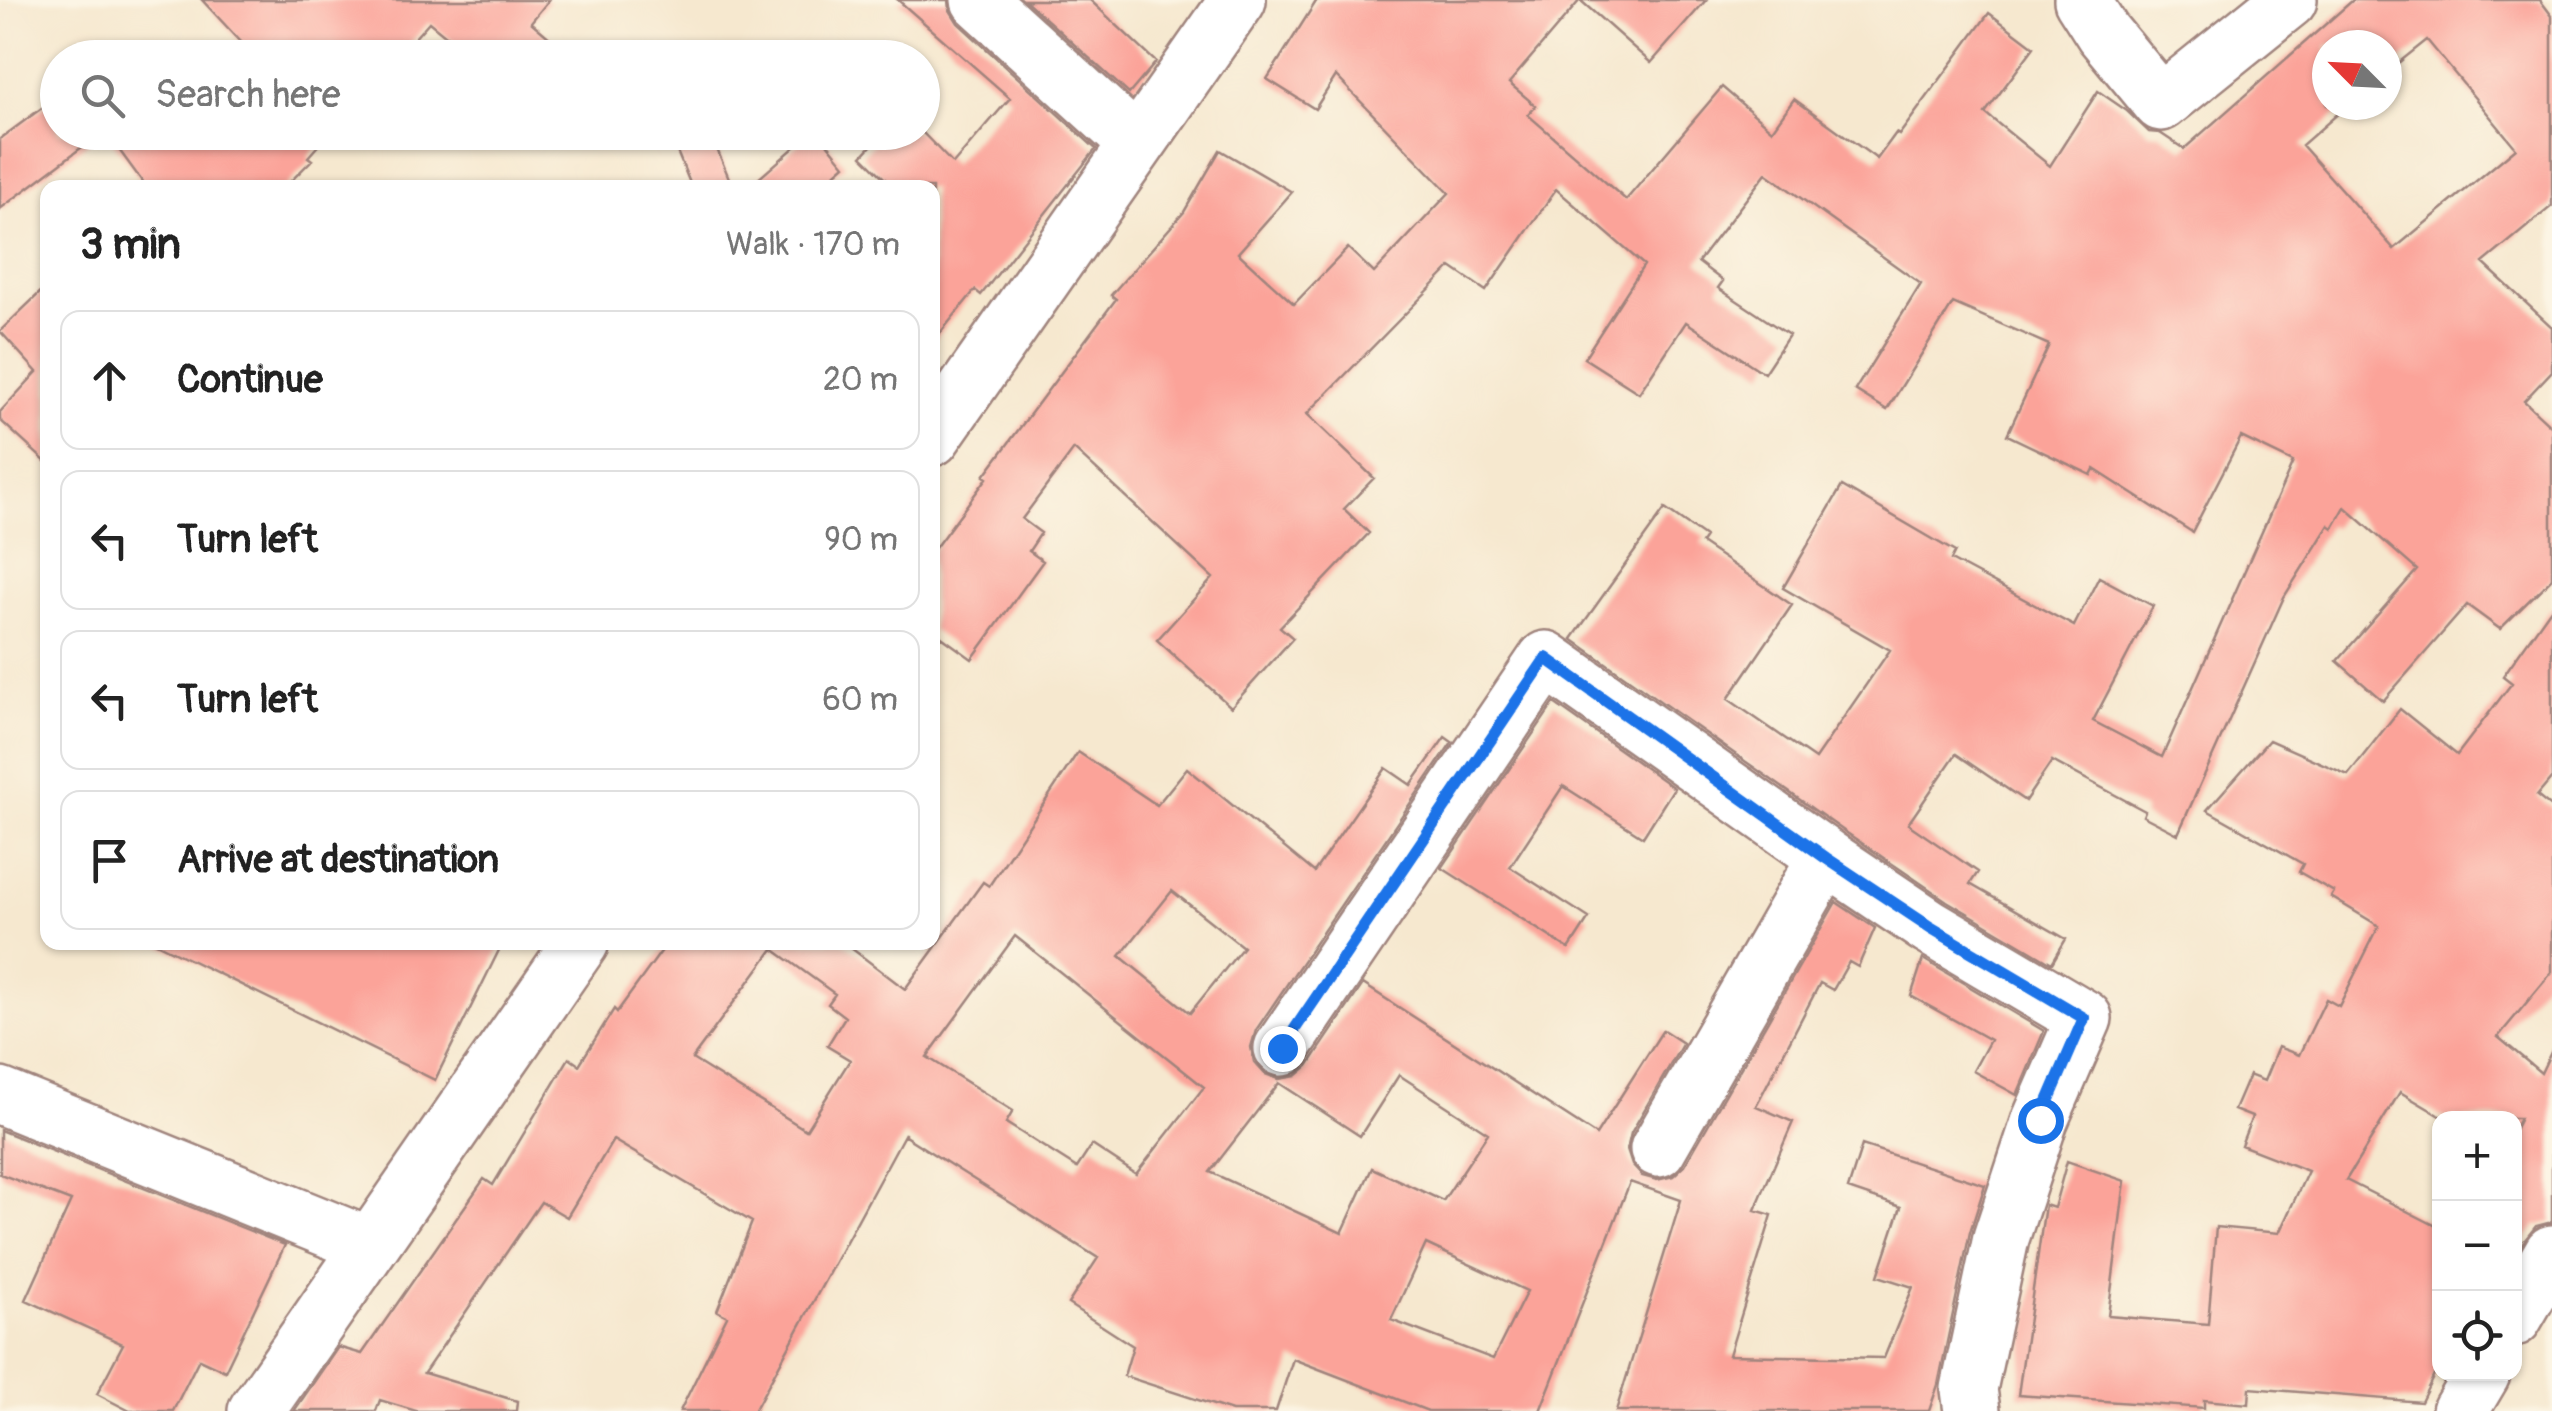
<!DOCTYPE html>
<html lang="en">
<head>
<meta charset="utf-8">
<style>
  body { margin:0; font-family:Pangolin,sans-serif; background:#f2f2f2; color:#222 }
  .controls { position:absolute; right:30px; bottom:30px; display:grid; overflow:hidden; border-radius:20px; box-shadow:0 2px 8px #0004 }
  .controls button { width:90px; height:90px; display:grid; place-items:center; padding:0; border:0; border-bottom:2px solid #e0e0e0; background:#fff; color:#222; font:50px sans-serif }
  .compass { position:absolute; left:2312px; top:30px; width:90px; height:90px; border-radius:50%; background:#fff; box-shadow:0 2px 8px #0004; rotate:294deg }
  .stop { position:absolute; width:30px; height:30px; margin:-22px; border:8px solid #1a73e8; border-radius:50%; background:#fff }
  .stop.end { background:#1a73e8; border-color:#fff; box-shadow:0 2px 10px #0008 }
  .list { margin:0; padding:0; list-style:none }
  h2 { display:flex; justify-content:space-between; align-items:center; height:130px; margin:0; padding:0 40px; font-size:42px }
  h2 small { font-size:32px; font-weight:400; color:#767676 }
  .list li { display:grid; grid-template-columns:65px 1fr auto; gap:30px; align-items:center; box-sizing:border-box; height:140px; margin:0 20px 20px; padding:0 20px; border:2px solid #e0e0e0; border-radius:20px }
  .list b { display:block; font-size:38px; white-space:nowrap }
  .list em { font-size:32px; font-style:normal; color:#767676 }
  .icon { flex:none; width:55px; height:55px; fill:none; stroke:currentColor; stroke-width:2; stroke-linecap:round; stroke-linejoin:round }
  .map { position:relative; flex:none; width:2552px; height:1411px; overflow:hidden }
  .search { position:absolute; background:#fff; box-shadow:0 2px 8px #0004; left:40px; top:40px; width:900px; height:110px; display:flex; align-items:center; gap:25px; box-sizing:border-box; padding:0 35px; border-radius:55px; color:#767676; font-size:38px }
  .panel { position:absolute; background:#fff; box-shadow:0 2px 8px #0004; left:40px; top:180px; width:900px; height:770px; border-radius:20px }
  .map>svg:first-child { display:block }
  .building { fill:#fba399; fill-rule:evenodd }
  .lines { fill:none; stroke-linecap:round; stroke-linejoin:round }
  .minor-casing { stroke:#a0847d; stroke-width:60 }
  .minor { stroke:#fff; stroke-width:55 }
  .route { stroke:#1a73e8; stroke-width:12 }
</style>
</head>
<body>
<div class="map">
<svg width="2552" height="1411" viewBox="0 0 2552 1411">
  <rect width="100%" height="100%" fill="#fcf5e5"/>
  <filter id="ink" filterUnits="userSpaceOnUse"><feTurbulence type="fractalNoise" baseFrequency=".01" numOctaves="2"/><feDisplacementMap in="SourceGraphic" scale="20" xChannelSelector="R" yChannelSelector="G"/><feConvolveMatrix kernelMatrix="1 2 1 2 8 2 1 2 1" color-interpolation-filters="sRGB"/></filter>
  <filter id="wash" filterUnits="userSpaceOnUse"><feTurbulence type="fractalNoise" baseFrequency=".0048" numOctaves="4" result="noise"/><feDisplacementMap in="SourceGraphic" scale="40" xChannelSelector="R" yChannelSelector="G"/><feGaussianBlur stdDeviation="2.25" result="paint"/><feColorMatrix in="noise" values="0 0 0 0 0 0 0 0 0 0 0 0 0 0 0 0 0 1.4 0 .05"/><feComposite in="paint" operator="in"/></filter>
  <g filter="url(#wash)">
    <rect width="100%" height="100%" fill="#f6e8cf"/>
    <g id="blocks">
      <path class="building" d="M202,0H549L531,22L573,58H473L429,22L397,58H256Z
        M898,0H949L950,10L958,23L1096,149L981,295L975,290L932,343V188H894L862,156L884,132H922L953,164L1010,98Z
        M1025,0H1090L1156,62L1129,94Z
        M1317,0H1580L1509,83L1536,106L1528,115L1626,200L1722,87L1772,130L1794,99L1877,159L1896,133L1899,135L1989,13L2034,47L1985,113L2050,166L2098,91L2127,111L2149,132L2160,133L2184,149L2353,0H2540L2552,16V206L2483,263L2552,327V371L2524,401L2552,427V578L2500,629L2467,605L2383,701L2337,661L2417,570L2345,507L2333,528L2329,525L2284,597L2178,834L2143,816L2145,811L2052,761L2025,801L1956,754L1908,824L1978,872L1970,884L2066,939L2052,963L1947,901L1844,831L1572,639L1665,509L1705,537L1701,543L1792,605L1728,699L1815,759L1890,650L1783,588L1842,486L1955,552L1951,560L2074,626L2099,577L2153,606L2093,721L2162,757L2293,462L2241,437L2192,532L2094,469L2091,475L2007,435L2049,345L1953,303L1887,410L1855,390L1921,284L1766,173L1698,262L1723,281L1718,288L1789,335L1764,373L1686,322L1639,393L1584,358L1644,265L1556,189L1486,291L1451,267L1307,414L1374,478L1344,509L1369,533L1280,627L1293,638L1231,707L1157,640L1213,578L1074,449L1022,519L1041,533L1029,551L1043,561L972,659L932,630V552L987,478L984,476L1116,299L1111,295L1184,212L1220,150L1292,192L1238,253L1294,304L1348,248L1374,273L1449,193L1336,76L1315,109L1267,79ZM2427,40L2516,148L2394,249L2302,145L2348,105H2327V45H2387V72Z
        M1580,0H1706L1651,63Z
        M58,96V132H102L0,209V139Z
        M106,132H330L308,157L312,160L284,188H147Z
        M669,132H710L733,188H692Z
        M812,132H818L845,165L819,188H748Z
        M48,285V464L0,420V412L37,372L0,331Z
        M2552,607V778L2537,796L2552,808V972L2498,1037L2541,1073L2552,1050V1222L2536,1226L2520,1246L2514,1243V1130L2520,1118H2444L2400,1092L2346,1180L2440,1228V1363L2421,1402L2250,1388L2249,1404L2204,1400V1408L2018,1395L2045,1205L2054,1208L2067,1161L2125,1181L2108,1316L2208,1324L2216,1227L2279,1233L2308,1171L2241,1145L2252,1117L2234,1110L2249,1075L2264,1081L2278,1047L2299,1055L2326,999L2339,1006L2379,926L2331,897L2334,892L2299,872L2303,864L2207,810L2269,740L2348,775L2400,709L2457,755L2512,683L2503,676Z
        M1554,703L1674,788L1643,837L1563,786L1510,867L1589,918L1569,949L1442,868Z
        M1445,737L1452,742L1256,1030L1251,1047L1254,1062L1265,1074L1279,1079L1296,1076L1308,1066L1363,984L1596,1135L1663,1030L1683,1043L1631,1133L1627,1150L1632,1165L1642,1176L1657,1180L1673,1176L1685,1165L1836,902L1875,928L1858,967L1849,962L1833,990L1820,983L1756,1106L1793,1122L1755,1210L1772,1215L1729,1355L1884,1358L1913,1287L1878,1276L1901,1207L1848,1189L1862,1145L1985,1185L1970,1232L1938,1385L1929,1411H1616L1681,1200L1630,1182L1540,1411H1428L1293,1359L1276,1411H1232L1124,1376L1133,1346L1068,1304L1098,1258L905,1136V1133L754,1411H680L727,1316L717,1311L752,1222L613,1140L567,1217L541,1202L424,1373L517,1401L516,1411H416L380,1400L376,1411H294L338,1347L362,1354L484,1179L493,1185L569,1058L579,1065L614,1009L617,1012L668,942H843L905,989L983,882L989,886L1078,752L1157,805L1187,768L1314,872L1386,768L1411,785ZM1172,891L1243,947L1190,1013L1120,956ZM1015,936L1204,1087L1136,1174L1092,1145L1077,1168L1006,1123L1013,1111L927,1057ZM773,949L835,994L828,1004L845,1017L827,1046L850,1060L806,1130L692,1059ZM1399,1075L1488,1133L1443,1201L1372,1168L1342,1233L1210,1172L1279,1083L1360,1136ZM1426,1244L1527,1291L1493,1359L1391,1320Z
        M154,942H503L435,1080Z
        M1923,959L2044,1031L2017,1095L1973,1071L1990,1040L1911,996Z
        M0,1130L285,1245L225,1371L199,1359L173,1411H130L97,1394L123,1344L26,1300L71,1201L0,1174Z"/>
    </g>
  </g>
  <g filter="url(#ink)">
    <use href="#blocks" fill-opacity="0" stroke="#a0847d" stroke-width="2.5"/>
    <g class="lines">
      <defs>
        <path id="minor" d="M979,0L1137,144
          M2082,0L2103,33L2161,103L2289,0
          M932,438L1238,0
          M1282,1048L1546,659L1826,857L1930,927L2084,1018L2040,1120L2001,1238L1969,1389L1972,1411
          M0,1096L370,1246
          M1658,1149L1826,857
          M2514,1318L2552,1253
          M256,1411L581,942
          M2460,1411L2482,1374"/>
      </defs>
      <use href="#minor" class="minor-casing"/>
      <use href="#minor" class="minor"/>
    </g>
  </g>
  <g class="lines" filter="url(#ink)">
    <path class="route" d="M1282,1048L1546,658L1826,858L1930,927L2084,1018L2040,1120"/>
  </g>
</svg>
<div class="controls">
<button>+</button>
<button>−</button>
<button><svg class="icon" aria-label="locate" viewBox="0 0 24 24"><circle cx="12" cy="12" r="6"/><path d="M12 2v4M12 18v4M2 12h4M18 12h4"/></svg></button>
</div>
<svg class="compass" viewBox="-18 -18 36 36"><path d="M0-13l5 13h-10z" fill="#e53935"/><path d="M0 13l5-13h-10z" fill="#767676"/></svg>
<div class="stop" style="left:2040px;top:1120px"></div>
<div class="stop end" style="left:1282px;top:1048px"></div>
<div class="search"><svg class="icon" aria-label="search" viewBox="0 0 24 24"><circle cx="10" cy="10" r="6"/><path d="M15 15l6 6"/></svg>Search here</div>
<section class="panel">
<h2>3 min<small>Walk · 170 m</small></h2>
<ul class="list">
<li><svg class="icon" aria-label="ahead" viewBox="0 0 24 24"><path d="M12 20V5M6 11l6-6 6 6"/></svg><div><b>Continue</b></div><em>20 m</em></li>
<li><svg class="icon" aria-label="left" viewBox="0 0 24 24"><path d="M17 20v-9H6M10 6l-5 5 5 5"/></svg><div><b>Turn left</b></div><em>90 m</em></li>
<li><svg class="icon" aria-label="left" viewBox="0 0 24 24"><path d="M17 20v-9H6M10 6l-5 5 5 5"/></svg><div><b>Turn left</b></div><em>60 m</em></li>
<li><svg class="icon" aria-label="arrive" viewBox="0 0 24 24"><path d="M6 21V4h12l-3 4 3 4H6"/></svg><div><b>Arrive at destination</b></div></li>
</ul>
</section>
</div>
</body>
</html>
